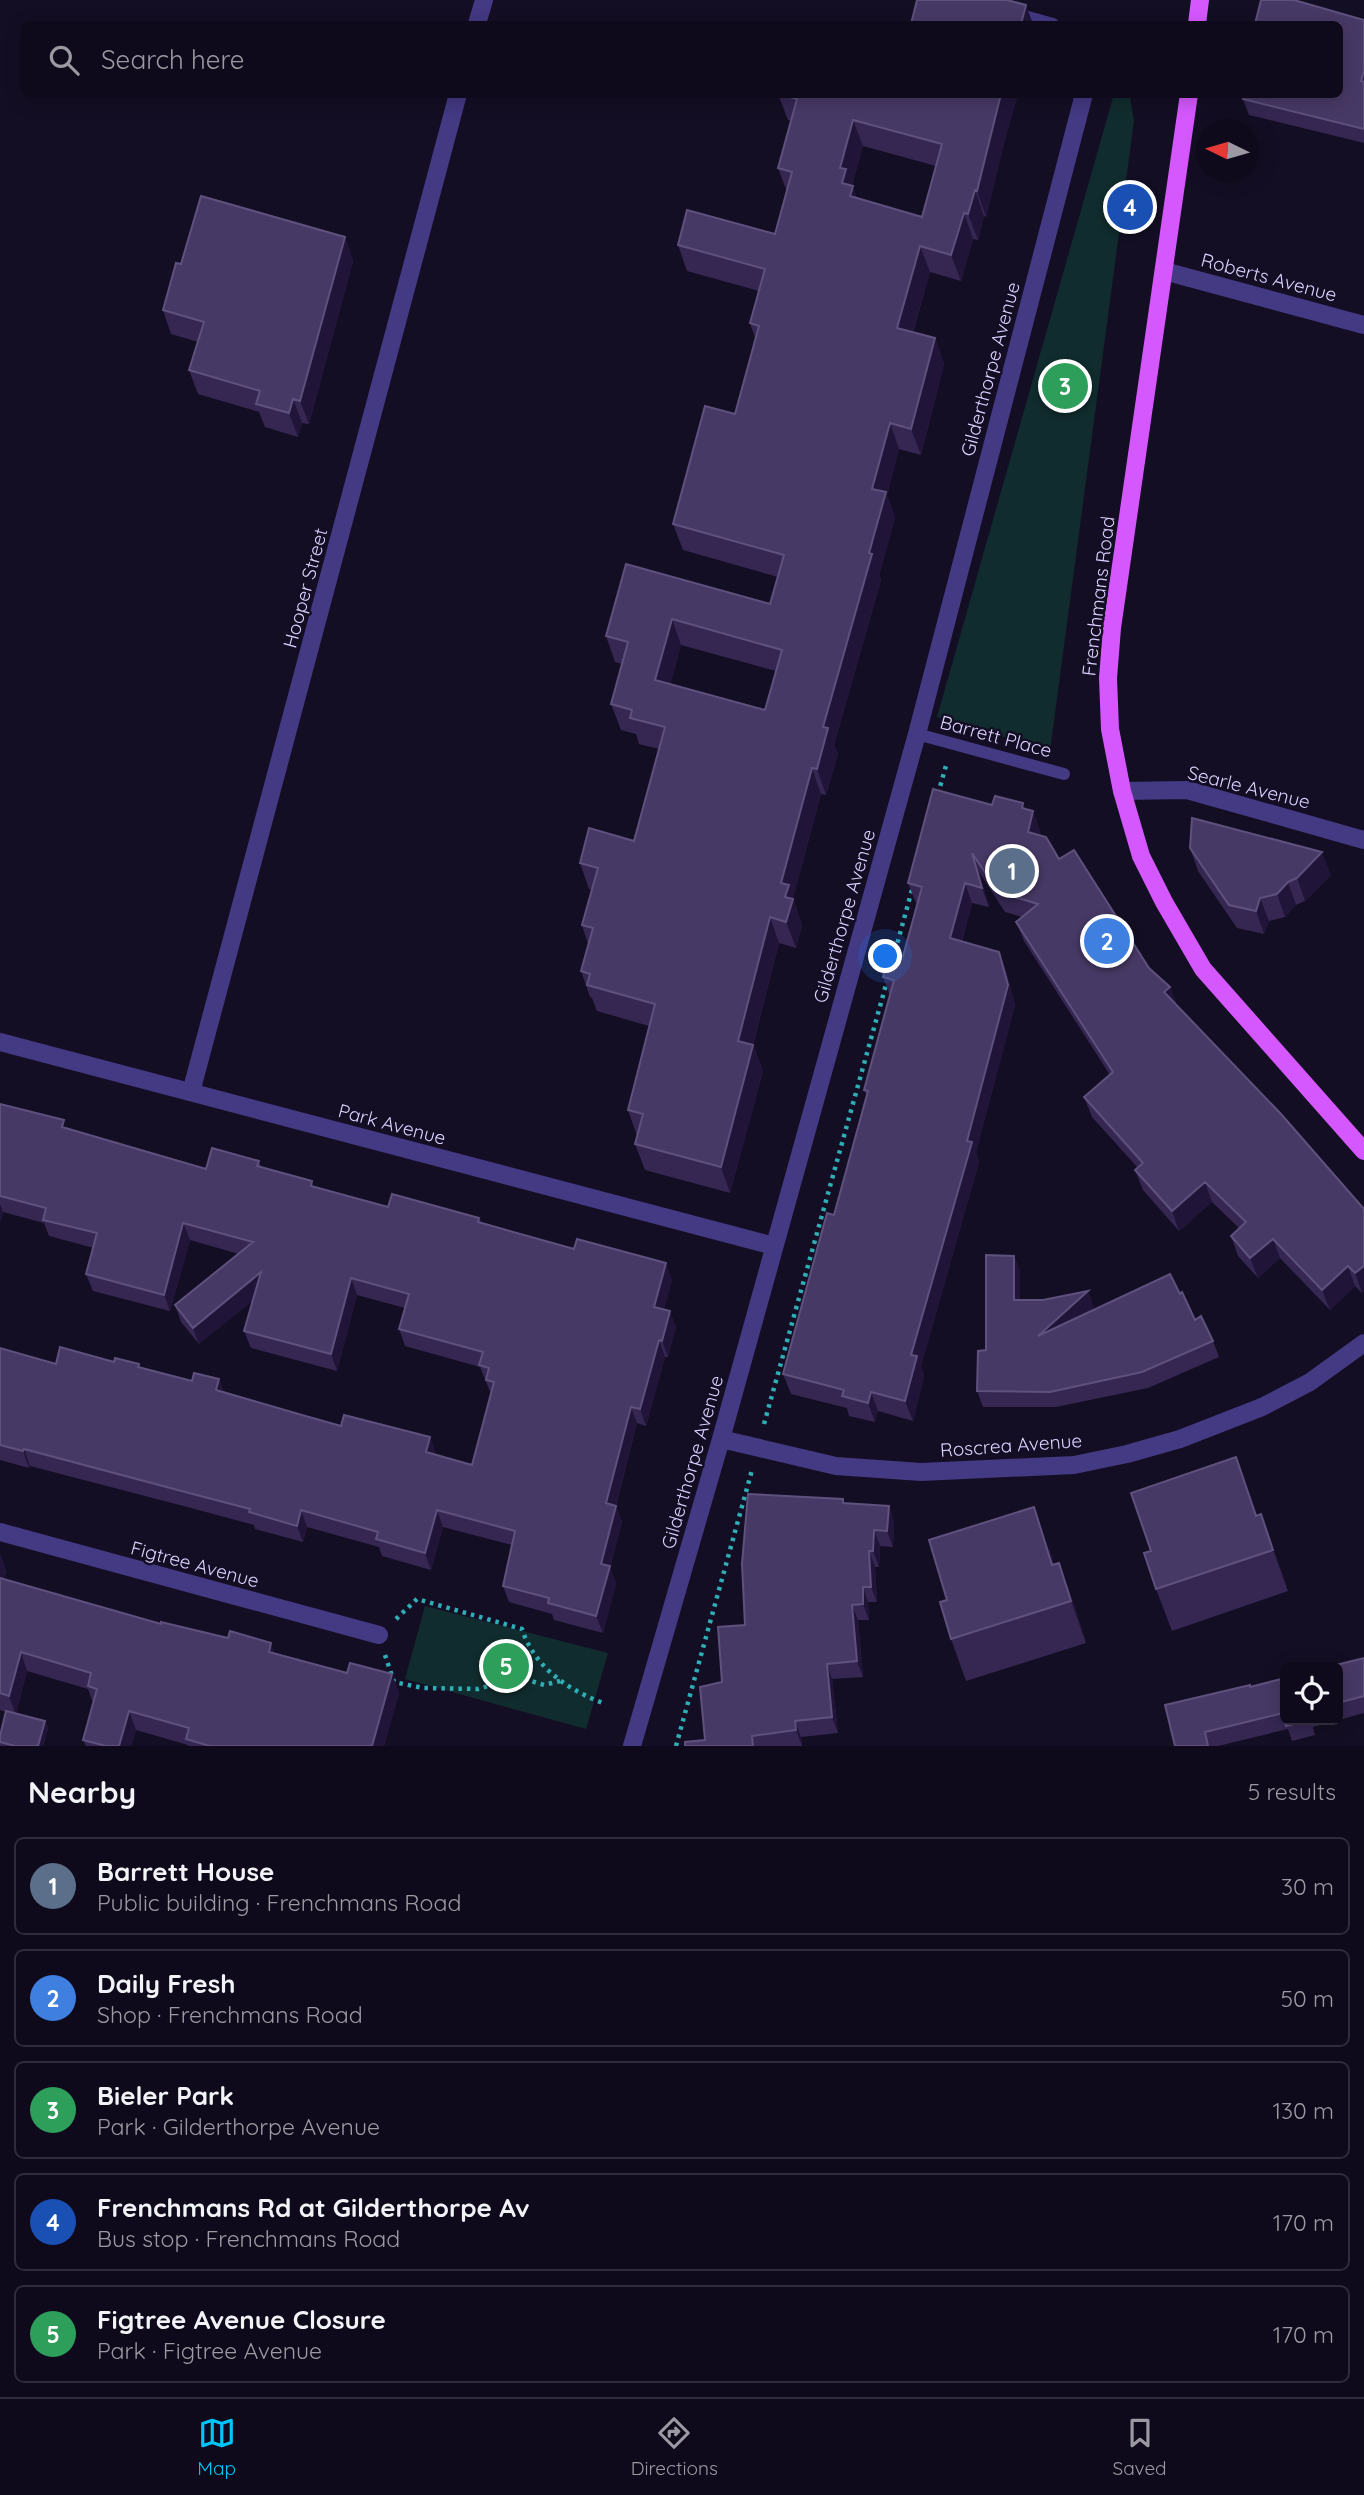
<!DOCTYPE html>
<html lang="en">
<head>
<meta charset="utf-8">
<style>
  body { margin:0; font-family:Quicksand,sans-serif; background:#181324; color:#f1f3f6 }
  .controls { position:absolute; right:21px; bottom:21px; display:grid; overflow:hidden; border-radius:10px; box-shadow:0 4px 18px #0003 }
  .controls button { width:63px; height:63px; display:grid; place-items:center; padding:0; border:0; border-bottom:2px solid #2f2b3a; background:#0f0a1b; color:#f1f3f6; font:35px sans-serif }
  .compass { position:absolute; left:1196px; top:119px; width:63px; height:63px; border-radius:50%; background:#0f0a1b; box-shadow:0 4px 18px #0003; rotate:275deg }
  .you { position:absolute; left:886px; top:957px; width:24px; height:24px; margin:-18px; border:5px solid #fff; border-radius:50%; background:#1a73e8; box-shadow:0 0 0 10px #1a73e833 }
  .badge { display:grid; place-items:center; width:46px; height:46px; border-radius:50%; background:#00c5fc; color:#fff; font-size:23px; font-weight:700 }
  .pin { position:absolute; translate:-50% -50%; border:4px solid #fff; box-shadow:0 2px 7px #0006 }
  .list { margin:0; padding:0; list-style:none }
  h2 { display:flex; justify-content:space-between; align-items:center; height:91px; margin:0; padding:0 28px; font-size:30px }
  h2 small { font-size:23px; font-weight:400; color:#9b9aa3 }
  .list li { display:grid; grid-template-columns:46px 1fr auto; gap:21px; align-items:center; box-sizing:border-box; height:98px; margin:0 14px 14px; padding:0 14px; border:2px solid #2f2b3a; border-radius:10px }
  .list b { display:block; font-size:26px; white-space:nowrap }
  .list p { margin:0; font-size:23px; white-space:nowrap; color:#9b9aa3 }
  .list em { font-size:23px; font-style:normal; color:#9b9aa3 }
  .icon { flex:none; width:38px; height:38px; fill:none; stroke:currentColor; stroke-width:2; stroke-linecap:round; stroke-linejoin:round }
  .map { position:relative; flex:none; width:1364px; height:1746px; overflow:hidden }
  .search { position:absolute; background:#0f0a1b; box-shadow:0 4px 18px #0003; left:21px; right:21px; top:21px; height:77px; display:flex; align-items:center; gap:18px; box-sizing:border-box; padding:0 24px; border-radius:10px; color:#9b9aa3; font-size:26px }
  .sheet { height:651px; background:#0f0a1b }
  nav { display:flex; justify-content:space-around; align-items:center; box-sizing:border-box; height:98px; border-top:2px solid #2f2b3a; background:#0f0a1b; font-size:19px; color:#9b9aa3 }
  nav a { display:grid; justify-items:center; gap:4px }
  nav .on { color:#00c5fc }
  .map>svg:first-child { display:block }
  .green { fill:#112c2e }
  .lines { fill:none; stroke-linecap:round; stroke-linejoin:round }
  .path { stroke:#2eaeb6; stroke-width:4.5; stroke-dasharray:3.5 5; stroke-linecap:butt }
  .service { stroke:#443983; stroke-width:12 }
  .minor { stroke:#443983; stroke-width:18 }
  .primary { stroke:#d558ff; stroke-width:18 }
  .wall { fill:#352752; fill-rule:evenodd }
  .shaded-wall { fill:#201538 }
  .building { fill:#473965; stroke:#5e517d; stroke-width:2; fill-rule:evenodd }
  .labels { text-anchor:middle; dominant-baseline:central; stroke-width:5; stroke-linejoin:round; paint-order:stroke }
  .street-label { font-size:19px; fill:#dcd1ff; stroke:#140e24 }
</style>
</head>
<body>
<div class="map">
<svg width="1364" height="1746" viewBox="0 0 1364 1746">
  <rect width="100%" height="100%" fill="#140e24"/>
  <path class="green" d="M1114,94L1130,97L1134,121L1050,751L937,717Z
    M425,1606L608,1653L586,1729L405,1679Z"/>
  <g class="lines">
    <path class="path" d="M938,794L947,762
      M893,959L913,886
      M764,1424L887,981
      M396,1619L417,1599L522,1629C534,1667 568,1690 603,1703
      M385,1655L394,1682L423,1688L478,1689L518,1677L544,1685L560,1681
      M676,1746L752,1470"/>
    <path class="service" d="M1017,14L1053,24
      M917,734L1064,774"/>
    <path class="minor" d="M477,24L484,0
      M1164,271L1364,325
      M1122,791L1187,790L1364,840
      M0,1042L774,1246
      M191,1092L458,94
      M721,1439L836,1466L921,1472L1074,1465L1127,1454L1180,1439L1262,1407L1310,1382L1364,1343
      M0,1532L379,1635
      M632,1746L721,1439L917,734L1084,94"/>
    <path class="primary" d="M1197,24L1200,0
      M1189,94L1112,628L1108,678L1110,729L1122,791L1141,856L1164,902L1203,969L1364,1151"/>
  </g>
  <path class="wall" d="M1364,20V143L1249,115L1243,99Z
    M778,94H1018L1005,139L986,217L984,216L978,240L973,239L961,281L930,272L913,332L935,338L944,364L921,455L899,449L887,495L895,518L879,575L881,580L834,745L838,754L826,795L821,794L793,898L802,925L796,948L779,943L753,1045L763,1071L730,1193L645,1170L635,1144L637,1136L628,1110L649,1026L597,1011L592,998L590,997L581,971L588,944L582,925L592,890L589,889L580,863L634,841L659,749L639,744L636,734L621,730L611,704L622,664L615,662L606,636L626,564L770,604L778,577L683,550L673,524L735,414L755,338L750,323L759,291L687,271L678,245L775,234L787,192L778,168L791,121L788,120ZM863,146L936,166L922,217L857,198L852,185ZM681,645L776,671L765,710L670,685Z
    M345,237L353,261L309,424L302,423L298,437L265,427L259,412L198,394L189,370L198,342L171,334L163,310L181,264Z
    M992,805L1025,809L1033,811L1040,831L1039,835L1149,968L1170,987L1176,1004L1364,1209V1291L1362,1293L1355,1286L1330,1310L1280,1258L1258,1278L1238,1256L1231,1236L1239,1228L1212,1202L1179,1231L1143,1190L1135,1170L1138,1168L1092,1117L1084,1097L1110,1075L1024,941L1016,922L1022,917L1005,912L979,872L989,907L972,903L962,941L999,952L1006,971L1015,1005L976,1152L979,1162L921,1366L924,1376L913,1421L878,1411L875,1422L849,1416L847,1408L791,1394L783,1374L834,1215L867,1096L864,1090L890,996L883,977L903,956L917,903H916L908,883Z
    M1190,848L1331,875L1305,901L1296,905L1285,917L1269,921L1264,934L1237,928L1198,871Z
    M0,1104L67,1128L206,1169L259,1161L261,1167L315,1187L388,1207L479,1218L481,1222L672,1280L664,1309L676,1327L668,1357H665L646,1426L637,1423L616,1506L622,1522L610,1568L616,1583L603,1633L554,1620L552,1614L509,1602L503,1586L512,1545L443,1527L431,1570L382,1556L379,1547L307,1527L303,1542L255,1529L254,1525L195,1509L30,1466L29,1468L0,1460V1348L56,1364L114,1362L139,1364L140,1367L192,1381L219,1379L224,1393L341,1426L430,1437L436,1455L472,1465L491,1394L480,1367L405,1346L399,1329L405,1308L357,1295L337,1371L251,1348L244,1331L253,1300L199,1344L181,1322L175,1305L239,1254L190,1240L170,1311L93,1291L86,1274L94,1248L49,1236L44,1223L3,1212L0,1222Z
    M1014,1256L1020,1272V1300L1094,1307L1087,1313L1180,1294L1195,1320L1213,1341L1219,1357L1148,1388L1056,1407H983L977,1391L986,1350Z
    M845,1503L894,1521L893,1547L880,1546L879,1567H875L877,1602H868L869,1620H858L863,1677L832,1679L838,1733L801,1737L802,1746H685L705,1740L745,1625Z
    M1257,1515L1276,1556L1288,1591L1172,1631L1156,1589Z
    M1049,1549L1054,1564L1059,1563L1074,1605L1086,1643L966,1681L951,1639L947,1600Z
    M0,1554L6,1571L4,1579L161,1624L347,1673L392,1674L399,1693L384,1746H188V1745L136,1730L131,1746H86L83,1740L93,1703L88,1689L27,1671L16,1713L45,1721L48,1729L43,1746H0V1736L6,1712L0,1710Z
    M1364,1658V1713L1313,1727L1315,1735L1292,1741L1288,1729L1218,1746H1175L1250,1687L1285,1678V1720H1338V1667Z"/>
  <path class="shaded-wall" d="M1026,5L1033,24H1021Z
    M1001,94H1018L1005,139L986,217L977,191Z
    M853,120L863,146L852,185L862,212L842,183L840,168Z
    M975,190L984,216L978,240L968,214Z
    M964,213L973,239L961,281L951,255Z
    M345,237L353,261L309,424L300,401Z
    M920,246L930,272L906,354L897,328Z
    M935,338L944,364L921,455L911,429Z
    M293,399L302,423L298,437L289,413Z
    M890,423L899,449L887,495L895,518L879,575L881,580L834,745L838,754L826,795L817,769L823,727L869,553L872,489Z
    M672,619L681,645L664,706L655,680Z
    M812,768L821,794L793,898L802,925L796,948L786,922L781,883Z
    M1023,803L1030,823L1033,811L1040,831L1035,852L1028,832L1022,808Z
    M1322,852L1331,875L1305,901L1297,878Z
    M972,853L979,872L989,907L982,888Z
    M1288,882L1296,905L1285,917L1277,894Z
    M965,883L972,903L957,957L950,938Z
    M1260,898L1269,921L1264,934L1256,911Z
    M770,917L779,943L747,1067L738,1041Z
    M999,952L1006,971L1015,1005L976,1152L979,1162L921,1366L924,1376L913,1421L905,1401L911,1355L967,1141Z
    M1170,987L1177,1006L1164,992Z
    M753,1045L763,1071L730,1193L721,1167Z
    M1205,1182L1212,1202L1179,1231L1172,1211Z
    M0,1204L3,1212L0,1222Z
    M183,1223L190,1240L170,1311L164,1295Z
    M1273,1239L1280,1258L1258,1278L1250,1258Z
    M1014,1256L1020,1272V1316L1014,1300Z
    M666,1263L672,1280L661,1323L654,1307Z
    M1348,1266L1355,1286L1330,1310L1322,1290Z
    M1364,1266V1291L1362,1293L1355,1273Z
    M261,1272L267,1289L199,1344L193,1328Z
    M351,1278L357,1295L337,1371L331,1354Z
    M1088,1291L1094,1307L1044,1352L1038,1336Z
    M670,1311L676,1327L668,1357L662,1341Z
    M659,1340L665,1357L646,1426L640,1409Z
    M219,1379L225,1396L216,1390Z
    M871,1392L878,1411L875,1422L868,1403Z
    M631,1407L637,1423L612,1520L606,1503Z
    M430,1437L436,1454L432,1469L426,1452Z
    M24,1449L30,1466L29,1468L23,1451Z
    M1236,1457L1252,1499L1271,1557L1256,1516Z
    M616,1506L622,1522L610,1568L616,1583L603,1633L596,1616L601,1564Z
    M889,1506L894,1521L893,1547L887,1531Z
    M1034,1507L1049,1549L1067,1606L1052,1565Z
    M301,1510L307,1527L303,1542L297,1526Z
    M437,1510L443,1527L431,1570L425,1553Z
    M1261,1514L1276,1556L1288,1591L1273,1550Z
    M874,1530L880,1546L879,1567L873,1551Z
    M869,1551L875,1567L877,1602L871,1587Z
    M0,1554L6,1571L0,1595Z
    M1059,1563L1074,1605L1086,1643L1071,1601Z
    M863,1587L868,1602L869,1620L863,1604Z
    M852,1605L858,1620L863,1677L857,1661Z
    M271,1643L278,1662L269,1652Z
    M21,1652L27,1671L16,1715L9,1696Z
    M827,1664L832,1679L838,1733L832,1717Z
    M392,1674L399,1693L384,1746H372Z
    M129,1711L136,1730L131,1746H119Z
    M45,1721L48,1729L43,1746H38Z
    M795,1721L801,1737L802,1746L796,1730Z"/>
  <path class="building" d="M917,0H1007L1026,5L1021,24H911Z
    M1261,0H1294L1364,20V70L1361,81L1364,82V129L1243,99L1245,94H1340V24H1255Z
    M781,94H1001L977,191L975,190L968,214L964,213L951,255L920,246L897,328L935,338L911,429L890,423L872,489L886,492L869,553L872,554L823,727L828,728L817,769L812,768L781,883L789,885L785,897L793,899L786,922L770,917L738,1041L753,1045L721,1167L635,1144L643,1114L628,1110L655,1004L587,985L590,974L581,971L593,928L582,925L598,868L580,863L589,828L634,841L665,727L630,718L632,710L611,704L628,642L606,636L626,564L770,604L784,555L673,524L705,406L735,414L759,326L750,323L765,269L678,245L687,210L775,234L792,172L778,168L797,99ZM853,120L942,144L922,217L850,196L853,186L842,183L846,169L840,168ZM672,619L782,650L765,710L655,680Z
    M201,196L345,237L300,401L293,399L289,413L256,404L260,391L189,370L204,322L163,310L176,263L181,264Z
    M933,789L992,805L995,796L1023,803L1022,808L1033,811L1028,832L1046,837L1059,859L1074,850L1149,968L1170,987L1164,992L1281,1114L1364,1209V1266L1355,1273L1348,1266L1322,1290L1273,1239L1250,1258L1231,1236L1246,1222L1205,1182L1172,1211L1135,1170L1143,1163L1084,1097L1113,1072L1016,922L1038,904L998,892L972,853L982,888L965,883L950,938L999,952L1008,985L967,1141L972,1142L911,1355L917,1356L905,1401L871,1392L868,1403L842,1396L844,1390L783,1374L827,1213L834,1215L868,1091L864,1090L894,980L883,977L889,953L903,956L922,887L908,883Z
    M1192,818L1322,852L1297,878L1288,882L1277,894L1260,898L1256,911L1229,905L1190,848Z
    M0,1104L64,1120L62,1127L206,1169L212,1148L259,1161L257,1166L312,1181L311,1186L388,1207L392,1194L479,1218L478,1222L574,1249L577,1239L666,1263L654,1307L670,1311L662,1341L659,1340L640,1409L631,1407L606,1503L616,1506L601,1564L610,1566L596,1616L548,1603L549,1598L503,1586L515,1531L437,1510L425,1553L376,1539L378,1532L301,1510L297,1526L249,1512L250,1509L189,1493L24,1449L23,1451L0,1445V1348L56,1364L60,1347L114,1362L115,1358L139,1364L138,1367L192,1381L194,1373L219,1379L216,1390L302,1415L341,1426L344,1415L430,1437L426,1452L472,1465L494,1382L486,1380L489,1368L479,1365L483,1352L399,1329L409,1294L351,1278L331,1354L244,1331L261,1272L193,1328L175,1305L253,1242L183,1223L164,1295L86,1274L97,1233L43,1220L46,1208L0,1196Z
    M986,1255L1014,1256V1300H1043L1088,1291L1038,1336L1170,1274L1180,1294L1182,1292L1195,1320L1201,1316L1213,1341L1142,1372L1050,1392L977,1391L978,1351L986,1350Z
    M1236,1457L1256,1516L1261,1514L1273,1550L1156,1589L1144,1553L1151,1551L1131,1493Z
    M748,1494L843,1499V1503L889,1506L887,1531L874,1530L873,1551H869L871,1587H863V1604L852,1605L857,1661L827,1664L832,1717L795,1721L796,1730L752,1736L753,1746H685V1742L705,1740L700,1687L722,1682L718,1627L745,1625L742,1564Z
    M1034,1507L1052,1565L1059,1563L1071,1601L951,1639L940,1602L947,1600L929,1540Z
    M0,1578L161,1624V1622L228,1638L230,1631L271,1643L269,1652L347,1673L350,1663L392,1674L372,1746H210L186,1739L189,1728L129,1711L119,1746H106L83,1740L97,1689L88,1686L91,1673L21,1652L9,1696L0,1693Z
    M1364,1658V1696L1338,1703V1667H1328Z
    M1285,1678V1720H1309L1286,1726L1283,1713L1205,1732L1208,1746H1175L1165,1705L1250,1685V1687Z
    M6,1711L45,1721L38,1746H15L0,1742V1736Z"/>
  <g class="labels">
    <g class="street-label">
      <text transform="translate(1269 277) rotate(15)">Roberts Avenue</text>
      <text transform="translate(990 369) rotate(-75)">Gilderthorpe Avenue</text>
      <text transform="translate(305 588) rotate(-75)">Hooper Street</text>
      <text transform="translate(1098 596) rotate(-83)">Frenchmans Road</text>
      <text transform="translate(996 736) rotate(15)">Barrett Place</text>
      <text transform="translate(1249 787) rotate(14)">Searle Avenue</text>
      <text transform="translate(844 916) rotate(-74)">Gilderthorpe Avenue</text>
      <text transform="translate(392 1124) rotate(15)">Park Avenue</text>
      <text transform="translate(1011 1445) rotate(-4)">Roscrea Avenue</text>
      <text transform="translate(692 1462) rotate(-74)">Gilderthorpe Avenue</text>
      <text transform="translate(195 1564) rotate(15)">Figtree Avenue</text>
    </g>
  </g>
</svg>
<div class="controls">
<button><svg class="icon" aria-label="locate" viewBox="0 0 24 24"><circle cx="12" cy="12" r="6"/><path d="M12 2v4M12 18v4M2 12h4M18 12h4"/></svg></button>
</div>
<svg class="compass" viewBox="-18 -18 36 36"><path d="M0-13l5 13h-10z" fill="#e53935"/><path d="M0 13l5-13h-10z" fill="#9b9aa3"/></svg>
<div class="you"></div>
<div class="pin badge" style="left:1012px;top:871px;background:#5c6f8a">1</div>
<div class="pin badge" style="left:1107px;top:941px;background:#3f7fe0">2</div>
<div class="pin badge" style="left:1065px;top:386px;background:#2e9e5b">3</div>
<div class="pin badge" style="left:1130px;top:207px;background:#1a4fb4">4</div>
<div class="pin badge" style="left:506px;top:1666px;background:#2e9e5b">5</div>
<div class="search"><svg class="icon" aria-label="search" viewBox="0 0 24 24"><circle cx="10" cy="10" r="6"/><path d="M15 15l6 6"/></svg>Search here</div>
</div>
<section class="sheet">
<h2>Nearby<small>5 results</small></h2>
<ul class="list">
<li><span class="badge" style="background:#5c6f8a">1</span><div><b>Barrett House</b><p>Public building · Frenchmans Road</p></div><em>30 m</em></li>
<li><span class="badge" style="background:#3f7fe0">2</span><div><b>Daily Fresh</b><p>Shop · Frenchmans Road</p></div><em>50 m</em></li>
<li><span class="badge" style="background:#2e9e5b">3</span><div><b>Bieler Park</b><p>Park · Gilderthorpe Avenue</p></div><em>130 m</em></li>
<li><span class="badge" style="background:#1a4fb4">4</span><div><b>Frenchmans Rd at Gilderthorpe Av</b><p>Bus stop · Frenchmans Road</p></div><em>170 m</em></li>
<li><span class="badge" style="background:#2e9e5b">5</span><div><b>Figtree Avenue Closure</b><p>Park · Figtree Avenue</p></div><em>170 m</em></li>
</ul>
</section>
<nav>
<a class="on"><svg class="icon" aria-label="map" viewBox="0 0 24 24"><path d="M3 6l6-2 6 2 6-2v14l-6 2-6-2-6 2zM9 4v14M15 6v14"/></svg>Map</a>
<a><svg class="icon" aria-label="directions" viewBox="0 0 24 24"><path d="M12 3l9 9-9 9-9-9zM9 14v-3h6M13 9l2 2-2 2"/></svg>Directions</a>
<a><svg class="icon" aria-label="saved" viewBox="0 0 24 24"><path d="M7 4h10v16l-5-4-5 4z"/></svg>Saved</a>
</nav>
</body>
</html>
